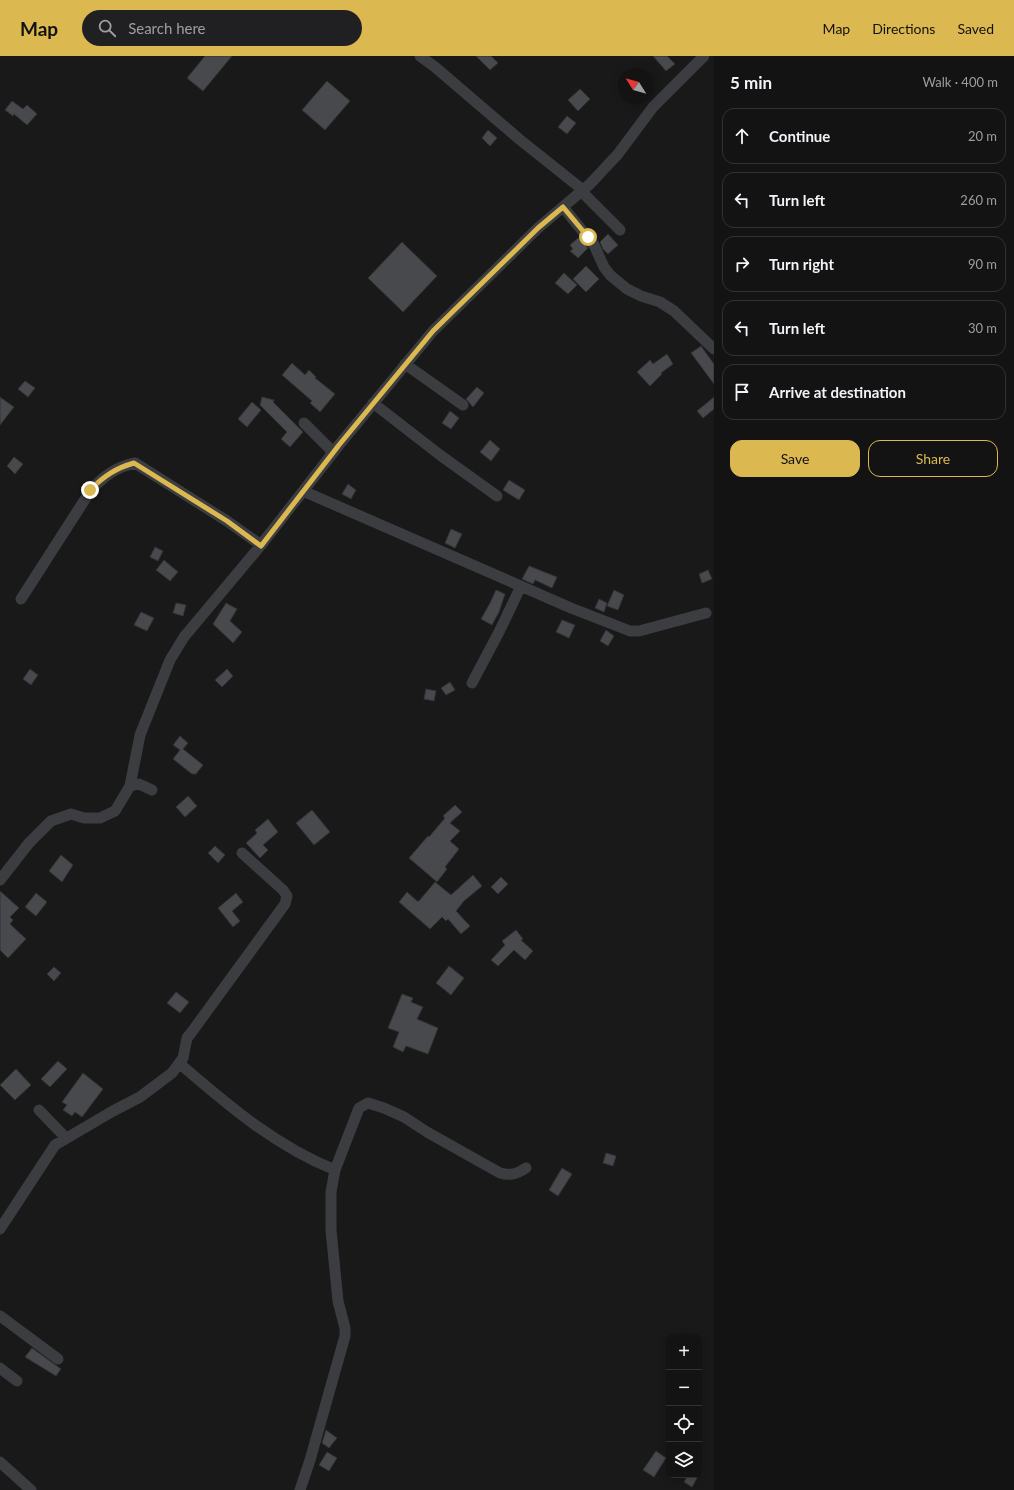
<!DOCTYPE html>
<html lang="en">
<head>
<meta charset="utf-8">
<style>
  body { margin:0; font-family:Lato,sans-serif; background:#202022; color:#f1f3f6 }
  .controls { position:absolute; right:12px; bottom:12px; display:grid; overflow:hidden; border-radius:8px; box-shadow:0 2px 10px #0003 }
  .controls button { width:36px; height:36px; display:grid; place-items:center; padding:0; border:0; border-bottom:1px solid #323234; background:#131314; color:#f1f3f6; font:20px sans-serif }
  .compass { position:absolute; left:618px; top:12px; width:36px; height:36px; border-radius:50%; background:#131314; box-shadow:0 2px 10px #0003; rotate:307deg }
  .stop { position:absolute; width:12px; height:12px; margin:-9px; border:3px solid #dcb850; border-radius:50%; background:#fff }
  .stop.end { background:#dcb850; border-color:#fff; box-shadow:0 1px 4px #0008 }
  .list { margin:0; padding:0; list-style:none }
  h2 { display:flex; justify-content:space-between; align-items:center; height:52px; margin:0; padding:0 16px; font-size:17px }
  h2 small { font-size:13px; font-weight:400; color:#9d9ea0 }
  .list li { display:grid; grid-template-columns:26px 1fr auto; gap:12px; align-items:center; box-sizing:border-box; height:56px; margin:0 8px 8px; padding:0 8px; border:1px solid #323234; border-radius:12px }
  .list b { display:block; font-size:15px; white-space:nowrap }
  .list em { font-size:13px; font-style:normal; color:#9d9ea0 }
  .actions { display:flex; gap:8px; padding:12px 16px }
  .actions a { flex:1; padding:9px 0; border:1px solid #dcb850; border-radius:12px; text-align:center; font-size:14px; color:#dcb850 }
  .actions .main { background:#dcb850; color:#111 }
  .icon { flex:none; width:22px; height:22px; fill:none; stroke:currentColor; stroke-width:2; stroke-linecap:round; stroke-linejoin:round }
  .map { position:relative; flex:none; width:714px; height:1434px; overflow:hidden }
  header { display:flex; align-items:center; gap:24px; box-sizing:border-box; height:56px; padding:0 20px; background:#dcb850; color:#111 }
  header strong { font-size:19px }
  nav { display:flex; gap:22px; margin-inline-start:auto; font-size:14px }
  .search { width:280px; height:36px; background:#202022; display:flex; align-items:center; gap:10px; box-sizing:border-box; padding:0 14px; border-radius:22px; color:#9d9ea0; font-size:15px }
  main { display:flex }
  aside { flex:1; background:#131314 }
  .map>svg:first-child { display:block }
  .building { fill:#48494c; stroke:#333336 }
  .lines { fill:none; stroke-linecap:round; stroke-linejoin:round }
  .minor { stroke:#3c3d41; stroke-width:11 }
  .route { stroke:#dcb850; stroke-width:5 }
</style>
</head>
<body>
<header>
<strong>Map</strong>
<div class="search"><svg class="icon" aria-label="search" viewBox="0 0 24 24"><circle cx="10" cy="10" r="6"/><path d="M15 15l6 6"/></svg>Search here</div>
<nav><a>Map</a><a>Directions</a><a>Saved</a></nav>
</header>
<main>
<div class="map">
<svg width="714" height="1434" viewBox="0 0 714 1434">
  <rect width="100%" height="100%" fill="#19191a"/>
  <path class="building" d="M205,0H232L203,35L187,22Z
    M476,0H491L498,7L490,14Z
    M653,0H667L675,8L666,15Z
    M327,25L350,45L325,74L302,54Z
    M580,33L590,43L578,55L568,44Z
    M12,45L23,53L27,49L37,58L27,69L14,58L13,60L5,54Z
    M567,60L576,67L567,78L558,71Z
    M488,74L497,82L490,90L482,82Z
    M608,178L618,189L608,198L603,193L600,186Z
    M578,182L588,192L578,202L570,195L573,193L570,189Z
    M402,186L437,220L403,256L368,222Z
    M586,210L599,223L586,236L573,223Z
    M564,217L577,229L568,238L555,227Z
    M701,290L714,308V328L691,297Z
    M667,298L673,308L661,317L662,318L650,330L637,316L650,304L653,308Z
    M292,307L305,319L309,314L316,321L315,322L335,338L320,356L310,347L312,345L282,319Z
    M25,325L35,332L28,341L18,333Z
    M477,331L484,337L473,351L466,343Z
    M0,341L14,351L0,369Z
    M262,341L274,344L273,346L303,376L290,391L281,383L287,376L260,349Z
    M714,341V353L703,362L697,355Z
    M252,346L261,354L247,371L238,363Z
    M450,355L459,362L451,373L442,367Z
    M490,384L500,393L491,405L480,396Z
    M14,401L23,408L15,418L7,410Z
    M509,424L525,434L519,444L503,434Z
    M348,428L356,434L351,443L342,438Z
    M451,473L462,478L455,492L445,487Z
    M155,491L163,495L158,505L150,501Z
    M164,504L178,516L170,525L156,514Z
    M529,510L557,521L552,532L535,524L533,528L522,523Z
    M708,514L712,523L702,527L699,518Z
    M496,534L505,538L499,556L492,569L481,563L490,547Z
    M614,534L624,539L618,554L607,550Z
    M599,543L607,547L604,556L595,552Z
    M176,547L186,549L183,560L173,557Z
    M226,547L237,553L230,565L242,576L233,587L213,568Z
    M141,556L154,562L147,575L134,569Z
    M562,564L575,569L569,582L556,576Z
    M606,574L614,580L608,590L600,585Z
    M30,613L38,619L31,629L23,623Z
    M227,613L233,620L222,631L215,624Z
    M450,626L455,634L446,639L441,632Z
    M426,633L436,635L434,645L424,643Z
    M180,680L188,687L183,693L203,709L196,718H192L173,703L180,694L173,689Z
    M188,740L197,750L185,761L176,751Z
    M455,749L462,756L450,767L460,775L450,785L459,793L445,811L447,813L437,826L409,802L428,780L429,781L445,762L443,760Z
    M312,754L330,776L314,789L296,767Z
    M268,763L278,776L263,789L268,794L260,802L246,787L257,777L255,774Z
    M215,790L225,799L218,807L208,797Z
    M61,799L73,809L62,826L49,815Z
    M473,819L482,830L464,845L456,855L470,870L461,878L448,863L446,865L442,861L430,873L399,846L407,836L417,845H419L435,826L451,839Z
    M501,821L508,828L498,838L491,831Z
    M0,835L19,852L10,861L13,864L10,868L26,883L8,902L0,894Z
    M36,837L47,846L36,860L25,851Z
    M236,837L243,846L232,855L240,865L233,871L218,852Z
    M516,874L523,883L521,884L533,895L525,904L514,894L498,910L491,904L505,889L502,885Z
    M449,910L464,922L451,939L436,927Z
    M54,911L61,917L54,925L47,918Z
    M176,936L189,946L180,957L167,947Z
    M402,938L413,942L411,946L423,951L417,963L438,972L428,998L406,990L403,996L393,991L399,976L388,972Z
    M58,1005L67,1013L50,1031L41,1023Z
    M16,1013L31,1029L15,1044L0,1029Z
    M83,1017L103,1033L82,1061L75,1056L72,1060L63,1054L67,1049L62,1046Z
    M606,1097L616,1100L613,1110L603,1107Z
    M562,1112L572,1118L558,1140L549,1134Z
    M32,1292L61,1313L56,1320L25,1301Z
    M326,1374L337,1382L329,1392L322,1387Z
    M656,1395L666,1402L654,1421L643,1414Z
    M327,1396L337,1402L329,1415L319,1409Z
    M688,1419H692L697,1422L692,1431L684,1426Z"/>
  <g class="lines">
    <path class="minor" d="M420,0L435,11L519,83L583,134
      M581,135L620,174
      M563,151L594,189L604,211L610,219L627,233L641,240L660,246L674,255L714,293
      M405,308L463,349
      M373,347L440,399L497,440
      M304,367L333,396
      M303,435L571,552L630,575H639L706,557
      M21,543L91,434C104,420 116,411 135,407L227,465L261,489
      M472,627L499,576L521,530
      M130,730L139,728L152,734
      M0,824L29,787L51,765L71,758L84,762H100L115,755L130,730L140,679L170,604L184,581L261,489L339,389L433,275L538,172L590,128L618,98L653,51L704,0
      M180,1008C228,1049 275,1090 335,1114L359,1052L368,1047L384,1052L404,1061L427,1076L500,1117C510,1120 517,1118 526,1112
      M39,1054L66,1082
      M0,1173L55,1089L113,1055L140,1041L172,1017L183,1002L187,982L191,977L285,848L287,840L283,834L242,797
      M0,1260L58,1303
      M0,1312L17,1325
      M0,1406L31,1434
      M300,1434L310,1404L345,1280V1272L338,1245L331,1174V1136L335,1114"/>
  </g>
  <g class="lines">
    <path class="route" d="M90,434C104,420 116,412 134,407L227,465L261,490L339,389L433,275L538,172L563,151L588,181"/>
  </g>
</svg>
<div class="controls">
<button>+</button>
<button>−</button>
<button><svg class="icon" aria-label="locate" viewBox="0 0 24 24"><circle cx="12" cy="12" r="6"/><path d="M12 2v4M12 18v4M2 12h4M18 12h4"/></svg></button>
<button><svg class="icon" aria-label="layers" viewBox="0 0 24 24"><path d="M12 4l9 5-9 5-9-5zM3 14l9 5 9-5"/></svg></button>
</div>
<svg class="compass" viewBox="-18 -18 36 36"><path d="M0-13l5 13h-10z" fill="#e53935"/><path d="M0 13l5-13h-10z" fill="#9d9ea0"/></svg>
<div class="stop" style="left:588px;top:181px"></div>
<div class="stop end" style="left:90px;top:434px"></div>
</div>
<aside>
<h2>5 min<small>Walk · 400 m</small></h2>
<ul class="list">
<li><svg class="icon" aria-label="ahead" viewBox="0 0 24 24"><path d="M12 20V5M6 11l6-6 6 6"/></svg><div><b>Continue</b></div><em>20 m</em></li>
<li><svg class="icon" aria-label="left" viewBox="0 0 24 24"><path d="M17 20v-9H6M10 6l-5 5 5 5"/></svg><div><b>Turn left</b></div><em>260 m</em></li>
<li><svg class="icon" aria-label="right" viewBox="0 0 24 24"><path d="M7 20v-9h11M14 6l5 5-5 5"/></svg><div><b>Turn right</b></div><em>90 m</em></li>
<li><svg class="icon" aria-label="left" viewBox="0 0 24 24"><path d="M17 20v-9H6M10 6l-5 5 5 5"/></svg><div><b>Turn left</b></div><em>30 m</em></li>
<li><svg class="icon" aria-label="arrive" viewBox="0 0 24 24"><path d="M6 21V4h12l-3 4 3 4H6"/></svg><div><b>Arrive at destination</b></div></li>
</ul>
<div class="actions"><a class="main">Save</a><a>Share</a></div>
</aside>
</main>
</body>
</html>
